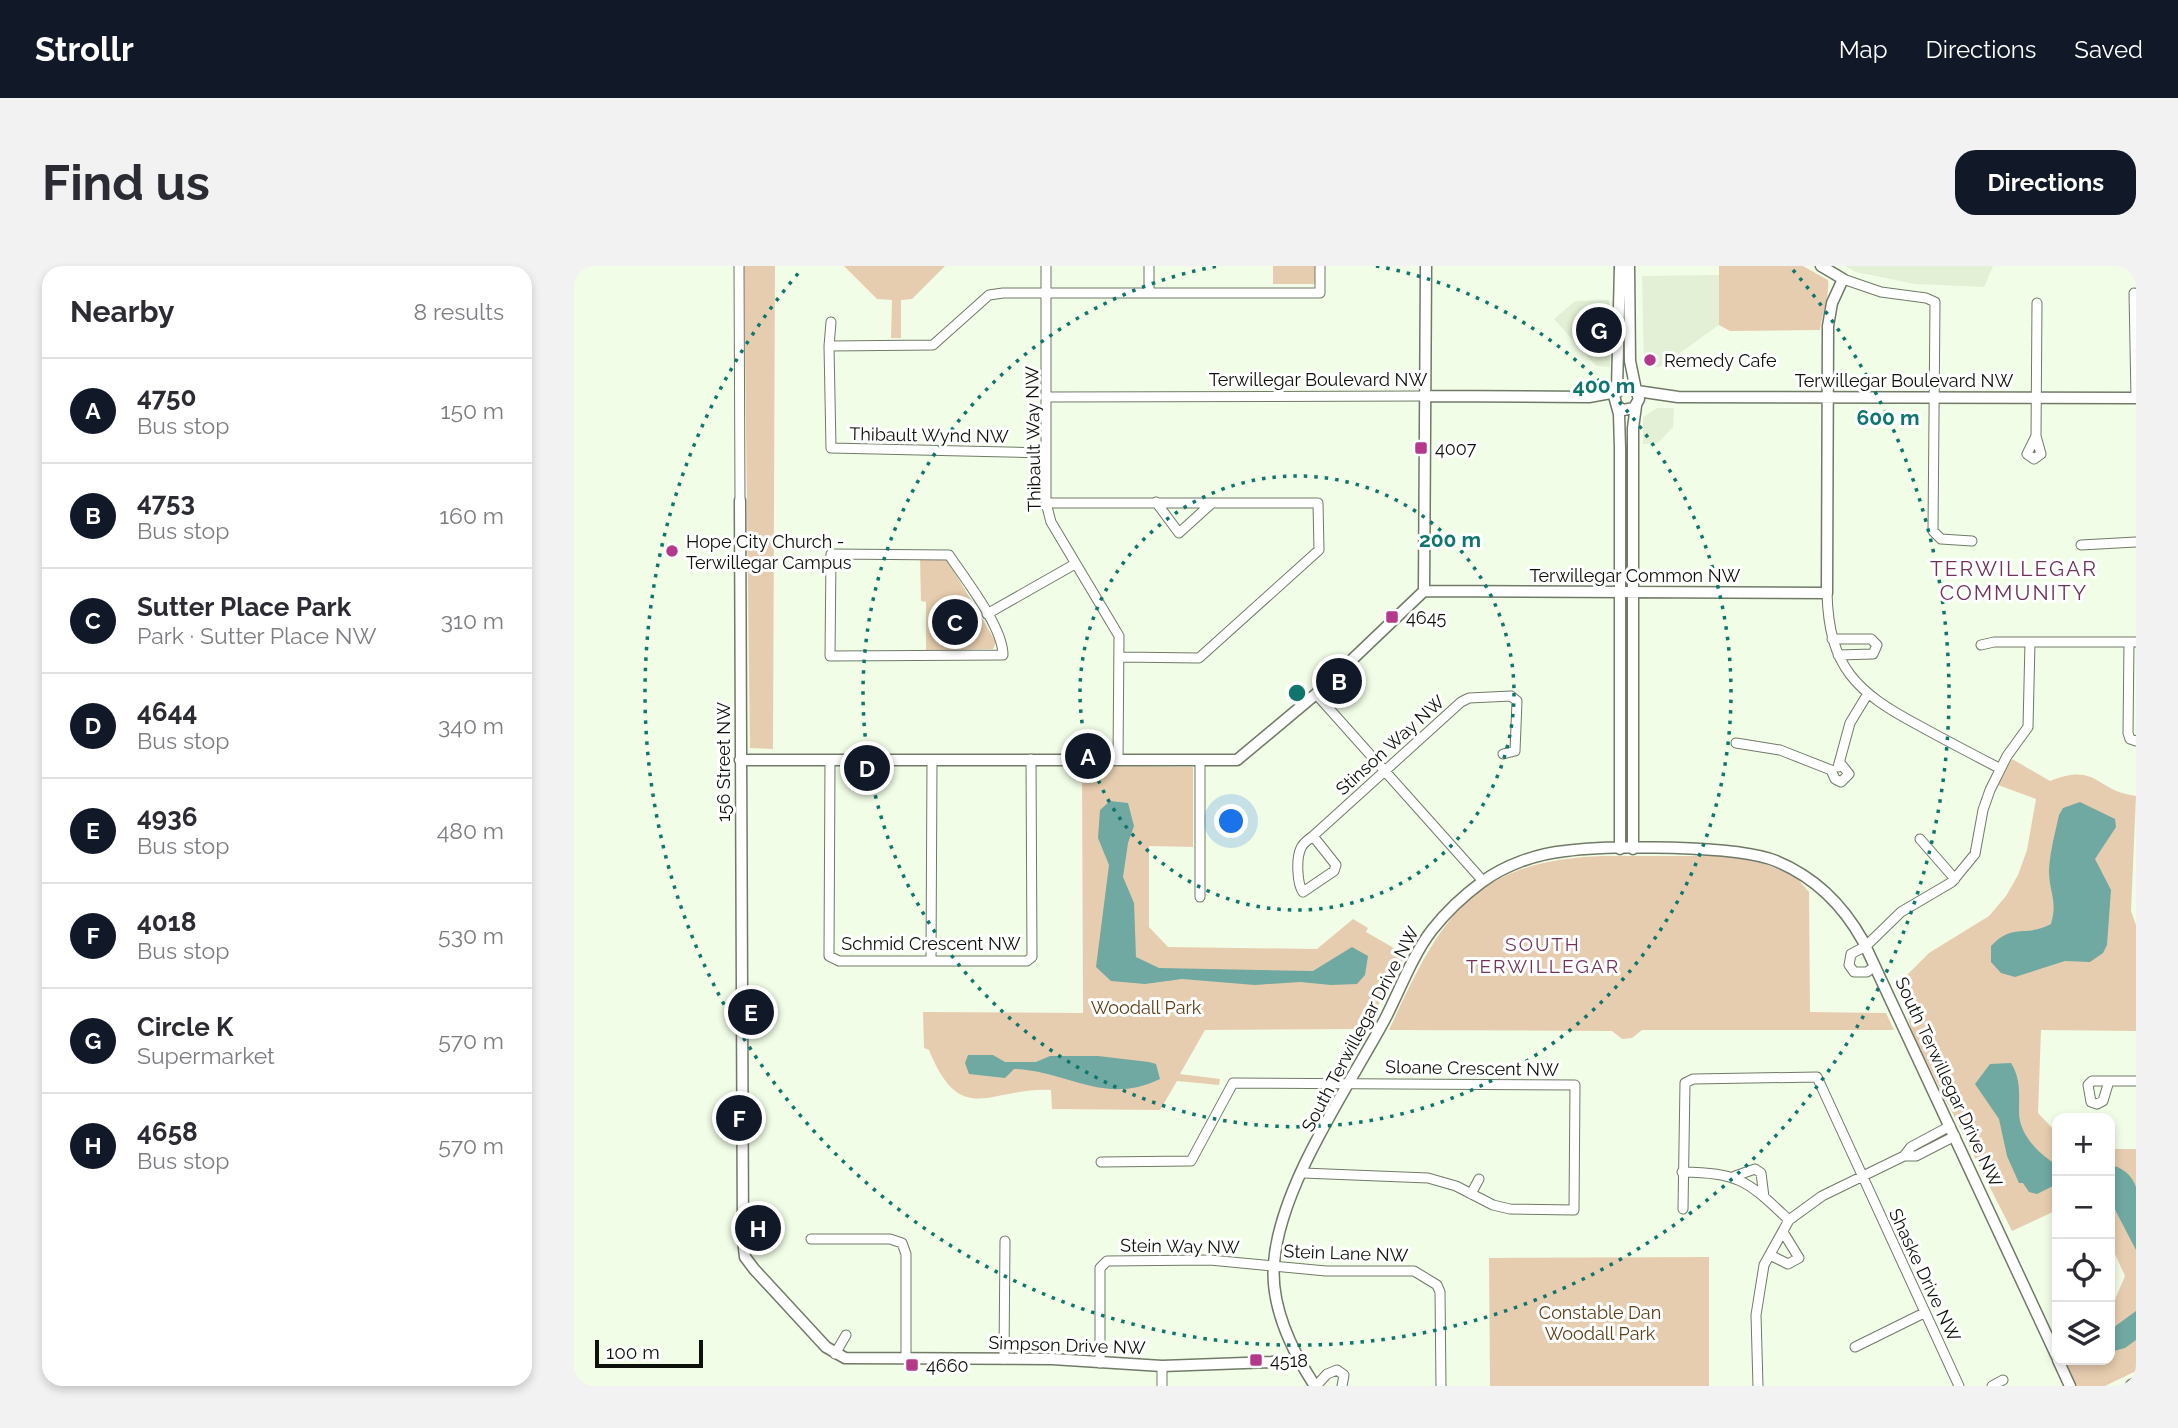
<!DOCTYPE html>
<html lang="en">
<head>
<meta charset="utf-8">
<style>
  body { margin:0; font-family:Raleway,sans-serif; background:#f2f2f3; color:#2b2b33 }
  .controls { position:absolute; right:21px; bottom:21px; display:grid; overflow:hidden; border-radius:14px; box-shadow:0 4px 10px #0003 }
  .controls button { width:63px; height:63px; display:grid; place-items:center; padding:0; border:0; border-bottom:2px solid #e1e1e2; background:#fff; color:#2b2b33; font:35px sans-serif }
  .scale { position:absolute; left:21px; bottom:18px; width:108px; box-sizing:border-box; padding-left:7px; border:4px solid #0d110a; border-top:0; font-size:19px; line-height:24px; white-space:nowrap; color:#0d110a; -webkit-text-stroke:5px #fff; paint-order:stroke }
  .you { position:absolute; left:658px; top:556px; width:24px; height:24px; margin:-18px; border:5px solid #fff; border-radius:50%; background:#1a73e8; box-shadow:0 0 0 10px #1a73e833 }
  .badge { display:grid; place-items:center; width:46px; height:46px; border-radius:50%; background:#111827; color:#fff; font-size:23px; font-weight:700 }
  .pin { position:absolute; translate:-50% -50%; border:4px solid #fff; box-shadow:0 2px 7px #0006 }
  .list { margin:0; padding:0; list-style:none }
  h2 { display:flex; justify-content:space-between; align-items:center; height:91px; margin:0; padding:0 28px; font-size:30px }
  h2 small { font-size:23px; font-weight:400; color:#7c7c81 }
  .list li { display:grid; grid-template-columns:46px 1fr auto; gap:21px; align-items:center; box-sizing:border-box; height:105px; padding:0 28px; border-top:2px solid #e1e1e2 }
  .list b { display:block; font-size:26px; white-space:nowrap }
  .list p { margin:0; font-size:23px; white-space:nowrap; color:#7c7c81 }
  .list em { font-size:23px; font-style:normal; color:#7c7c81 }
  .icon { flex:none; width:38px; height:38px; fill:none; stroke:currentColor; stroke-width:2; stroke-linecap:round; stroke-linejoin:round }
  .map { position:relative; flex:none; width:1562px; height:1120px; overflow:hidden; border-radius:21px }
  header { display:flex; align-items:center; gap:42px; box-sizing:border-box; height:98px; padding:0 35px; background:#111827; color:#fff }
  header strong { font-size:33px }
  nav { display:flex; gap:38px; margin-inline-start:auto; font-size:24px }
  .intro { display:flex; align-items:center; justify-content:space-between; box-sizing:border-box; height:168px; padding:0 42px }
  h1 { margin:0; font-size:49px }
  .button { padding:18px 32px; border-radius:21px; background:#111827; color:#fff; font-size:24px; font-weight:700 }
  main { display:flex; gap:42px; padding:0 42px }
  aside { flex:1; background:#fff; border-radius:21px; box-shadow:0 4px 10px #0003 }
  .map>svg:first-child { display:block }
  .built { fill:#e3f0d5 }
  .green { fill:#e7cdaf }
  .water { fill:#70a8a2 }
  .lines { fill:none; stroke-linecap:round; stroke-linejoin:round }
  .minor-casing { stroke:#707a67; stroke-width:11 }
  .tertiary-casing { stroke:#707a67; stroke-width:13 }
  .secondary-casing { stroke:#707a67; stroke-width:15 }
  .minor { stroke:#fff; stroke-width:9 }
  .tertiary { stroke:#fff; stroke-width:10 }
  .secondary { stroke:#fff; stroke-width:12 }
  .ring { fill:none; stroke:#0f766e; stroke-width:3.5; stroke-dasharray:3.5 7 }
  .poi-dot { fill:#b4398b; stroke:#fff; stroke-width:2.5 }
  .labels { text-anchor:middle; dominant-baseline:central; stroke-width:6; stroke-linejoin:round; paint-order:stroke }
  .poi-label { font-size:18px; fill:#0d110a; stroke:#fff; text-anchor:start }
  .street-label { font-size:18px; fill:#0d110a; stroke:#fff }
  .park-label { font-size:18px; fill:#5d3e14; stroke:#fff }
  .neighbourhood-label { font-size:19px; letter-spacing:2px; fill:#71335a; stroke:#fff }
  .quarter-label { font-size:21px; letter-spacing:2px; fill:#71335a; stroke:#fff }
  .centre { fill:#0f766e; stroke:#fff; stroke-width:3.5 }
  .ring-label { font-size:21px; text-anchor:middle; font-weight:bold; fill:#0f766e; stroke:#fff; stroke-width:6; stroke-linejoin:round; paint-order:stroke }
</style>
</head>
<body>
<header>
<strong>Strollr</strong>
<nav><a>Map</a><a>Directions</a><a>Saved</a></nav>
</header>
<div class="intro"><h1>Find us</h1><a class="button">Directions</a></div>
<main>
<aside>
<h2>Nearby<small>8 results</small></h2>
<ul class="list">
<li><span class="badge">A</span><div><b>4750</b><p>Bus stop</p></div><em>150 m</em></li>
<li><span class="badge">B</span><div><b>4753</b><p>Bus stop</p></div><em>160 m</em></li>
<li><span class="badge">C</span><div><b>Sutter Place Park</b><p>Park · Sutter Place NW</p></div><em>310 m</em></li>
<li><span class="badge">D</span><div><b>4644</b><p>Bus stop</p></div><em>340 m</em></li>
<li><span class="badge">E</span><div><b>4936</b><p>Bus stop</p></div><em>480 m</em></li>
<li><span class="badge">F</span><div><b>4018</b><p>Bus stop</p></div><em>530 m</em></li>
<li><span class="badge">G</span><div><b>Circle K</b><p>Supermarket</p></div><em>570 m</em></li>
<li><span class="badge">H</span><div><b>4658</b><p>Bus stop</p></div><em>570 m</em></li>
</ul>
</aside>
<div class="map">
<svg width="1562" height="1120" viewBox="0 0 1562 1120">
  <rect width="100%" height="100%" fill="#f2fde7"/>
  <path class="built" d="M1271,0H1419L1410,21L1341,18L1282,6Z
    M1145,9V59L1086,101H1070L1068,10Z
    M1035,34L1036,101L1022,100L980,53L1001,35Z
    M1083,142H1100L1099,161L1084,177L1069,178V151Z"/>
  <path class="green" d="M170,0H201L199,483L176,482Z
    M270,0H371L338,33L327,34V72H317L318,34L303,33Z
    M699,0H742L741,18H699Z
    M1145,0H1229L1254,14C1256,29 1248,48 1246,64L1156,65L1145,59Z
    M346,292H372L422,376L419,383L352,384V336L347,335Z
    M1438,493L1476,515C1525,496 1520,525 1562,530L1557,645L1562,659V765L1467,764L1464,847L1483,867V944L1438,965L1339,769L1324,718L1355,687L1415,650L1432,630L1444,609L1453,584L1462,533L1424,519Z
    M508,500L619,501V581L575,580V661L594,681L743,683L779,653L794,662L792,666L832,689L791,763L631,764L606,808L646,813L645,819L603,815L586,844L478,843L477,824C416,821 387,863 355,784L350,782L349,746L509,747Z
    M1030,590H1154L1186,596L1221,610L1235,626L1236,746L1312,747L1320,764H1068L1058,772L1048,773L1038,765L815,764C866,654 896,594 1030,590Z
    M1536,883H1562V1105L1531,1120H1503L1491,1094H1536V1038L1540,1036L1551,1010L1536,977Z
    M1135,991V1120H916L915,992Z"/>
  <path class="water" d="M536,535L554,537L560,560L554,577L549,611L560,637L562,691L585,702L739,705L778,681L794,690L791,709L783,718L757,719L726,716L681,719L608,713L571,718L537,715L522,701L535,599L524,572L526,544Z
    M1506,536L1541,553L1542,561L1521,593L1537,624L1533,679L1529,687L1516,696L1491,695L1441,711L1427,707L1417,696V680C1440,656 1451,672 1477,658C1484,634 1475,627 1475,604C1476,586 1481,567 1485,549L1489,542Z
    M394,789H419L431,796H462L476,790H524L575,796L582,798L586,813C530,840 494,805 440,803L431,812L395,808L391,797Z
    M1437,797C1447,813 1445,828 1445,846C1445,869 1465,888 1483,899V918L1463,928L1455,926L1449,917H1445L1433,890L1425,853L1401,818L1416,798Z
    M1536,899C1548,901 1558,909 1562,921V984L1536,934Z
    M1562,1045V1074L1551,1082L1536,1086V1064Z"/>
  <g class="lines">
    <defs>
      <path id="minor" d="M165,0L166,235
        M472,0V237L477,256L545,370L544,494
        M1269,13L1307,26L1352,32L1361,36L1359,265L1367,273L1398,275
        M575,27V0
        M1560,27L1562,132
        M255,80L257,56
        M473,131L851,130
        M1462,170L1453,188L1460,193L1467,188L1462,170L1463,37
        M471,187L257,182L255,80L359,79L415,29L429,27H746V0
        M582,236L605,267L638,237
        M472,237H744L745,284L625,392L546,391
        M1507,279L1562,276
        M257,288L375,289C391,313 429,361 429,389L256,390Z
        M1253,327C1255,401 1282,426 1344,459C1371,474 1398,488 1425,502
        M413,348L501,298
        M1258,373H1297L1303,379L1299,388L1264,389
        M1555,376L1554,467L1556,473L1562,475
        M1407,379L1420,376H1562
        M742,428L909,615
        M1162,477L1206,484L1257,504L1261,513L1267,516L1275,508L1267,498
        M256,494L255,690L265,695H453L458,691L457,493
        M626,495V631
        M1264,501L1276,457L1293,429
        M739,570L762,599L760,605L729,626C723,618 722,592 727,582C729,577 735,573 739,570L887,436L895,432L937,430L943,435L941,485L929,488
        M1346,573L1381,613
        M357,694L358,495
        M1301,700L1293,706H1280L1275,699L1277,688L1292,680L1327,646L1378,616L1401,588L1409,544L1416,524L1433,490L1454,461L1456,376
        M1535,815L1529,835L1523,838L1517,836L1514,819L1518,815H1562
        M1330,890H1342L1381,870
        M527,896L617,895L659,817L1001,819L1000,944L936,943L919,939L882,920L854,912L729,907
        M1108,906C1167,907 1173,915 1215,954
        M1161,910L1181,903L1187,907L1190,931
        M897,928L905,913
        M1109,943L1111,817L1119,813L1243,811L1385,1120
        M237,973H316L328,977L332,988V1093
        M1196,989L1214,998L1225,992L1209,966
        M1281,1081L1350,1047
        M261,1088L272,1069
        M430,1093L431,975
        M526,1097V1002L533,995L636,994L752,1005H840L863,1019L866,1026L867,1120
        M588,1120V1100
        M742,1120L753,1108L763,1104L770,1109L768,1120
        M1184,1120L1182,1049L1190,999L1215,954L1248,930L1330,890L1337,881L1376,860
        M1418,1120L1429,1114"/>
      <path id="tertiary" d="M1055,0L1056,95L1062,124
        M1043,123L1046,0
        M1063,125L1104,131L1562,132
        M851,130L1015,131L1042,126
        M1043,140L1049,144L1060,142L1065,133L1062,124L1049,120L1040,130L1045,148L1046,183V583
        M166,235L169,973L171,991L180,1003L252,1081L271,1092L478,1093L588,1100L724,1095
        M850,325L1253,327L1254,60L1258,37L1269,13L1247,0
        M850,325L852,0
        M166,494H663L742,428L850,325
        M1059,583V162L1062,140
        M1484,1094L1496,1120
        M741,1120C718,1085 696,1041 700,997C706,919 774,822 811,753C826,724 838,690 858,664C873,645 889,630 908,616C931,599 962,588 991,585C1035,579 1163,579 1202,595C1241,611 1269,639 1289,675L1483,1091"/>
      <path id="secondary" d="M1558,1120L1562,1118"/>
    </defs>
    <use href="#minor" class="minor-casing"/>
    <use href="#tertiary" class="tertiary-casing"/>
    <use href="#secondary" class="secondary-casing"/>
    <use href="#minor" class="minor"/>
    <use href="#tertiary" class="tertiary"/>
    <use href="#secondary" class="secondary"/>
  </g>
  <g class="ring">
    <circle cx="723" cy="427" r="217"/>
    <path d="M802 0A434 434 0 1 1 644 0"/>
    <path d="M1219 4A652 652 0 1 1 227 4"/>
  </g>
  <g class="poi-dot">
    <circle cx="1076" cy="94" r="7"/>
    <rect x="840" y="175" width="14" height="14" rx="3.5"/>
    <circle cx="98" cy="285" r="7"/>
    <rect x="811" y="344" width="14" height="14" rx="3.5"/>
    <rect x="675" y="1087" width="14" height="14" rx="3.5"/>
    <rect x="331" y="1092" width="14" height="14" rx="3.5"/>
  </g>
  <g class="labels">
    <g class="poi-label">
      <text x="1090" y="94">Remedy Cafe</text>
      <text x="861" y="182">4007</text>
      <text x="112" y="275">Hope City Church -<tspan x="112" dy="21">Terwillegar Campus</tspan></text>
      <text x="832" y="351">4645</text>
      <text x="696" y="1094">4518</text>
      <text x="352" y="1099">4660</text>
    </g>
    <g class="street-label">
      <text x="744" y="113">Terwillegar Boulevard NW</text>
      <text x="1330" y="114">Terwillegar Boulevard NW</text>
      <text transform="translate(355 169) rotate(1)">Thibault Wynd NW</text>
      <text transform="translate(459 173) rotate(-91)">Thibault Way NW</text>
      <text x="1061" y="309">Terwillegar Common NW</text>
      <text transform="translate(816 479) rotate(-42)">Stinson Way NW</text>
      <text transform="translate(149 496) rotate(-90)">156 Street NW</text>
      <text x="357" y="677">Schmid Crescent NW</text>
      <text transform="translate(786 763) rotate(-62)">South Terwillegar Drive NW</text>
      <text transform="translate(898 802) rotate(1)">Sloane Crescent NW</text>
      <text transform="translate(1375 816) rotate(65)">South Terwillegar Drive NW</text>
      <text transform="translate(606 980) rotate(1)">Stein Way NW</text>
      <text transform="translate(772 987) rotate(2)">Stein Lane NW</text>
      <text transform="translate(1351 1009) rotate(65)">Shaske Drive NW</text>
      <text transform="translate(493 1079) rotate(2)">Simpson Drive NW</text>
    </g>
    <g class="park-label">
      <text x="572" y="741">Woodall Park</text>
      <text x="1026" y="1046">Constable Dan<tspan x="1026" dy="21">Woodall Park</tspan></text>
    </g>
    <g class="neighbourhood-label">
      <text x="969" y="678">SOUTH<tspan x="969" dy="22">TERWILLEGAR</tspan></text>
    </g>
    <g class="quarter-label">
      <text x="1440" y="302">TERWILLEGAR<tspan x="1440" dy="24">COMMUNITY</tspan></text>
    </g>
  </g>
  <circle cx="723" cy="427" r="10" class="centre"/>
  <g class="ring-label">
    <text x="1030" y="127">400 m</text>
    <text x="1314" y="159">600 m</text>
    <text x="876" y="281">200 m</text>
  </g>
</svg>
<div class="controls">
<button>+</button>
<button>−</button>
<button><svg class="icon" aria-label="locate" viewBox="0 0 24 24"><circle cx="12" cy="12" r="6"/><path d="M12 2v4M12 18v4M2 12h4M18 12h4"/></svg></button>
<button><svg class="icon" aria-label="layers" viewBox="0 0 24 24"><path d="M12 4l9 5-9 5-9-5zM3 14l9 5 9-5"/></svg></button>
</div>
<div class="scale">100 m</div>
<div class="you"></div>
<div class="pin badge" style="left:514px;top:490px">A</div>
<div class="pin badge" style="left:765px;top:415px">B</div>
<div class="pin badge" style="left:381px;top:356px">C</div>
<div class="pin badge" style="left:293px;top:502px">D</div>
<div class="pin badge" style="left:177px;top:746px">E</div>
<div class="pin badge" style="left:165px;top:852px">F</div>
<div class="pin badge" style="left:1025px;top:64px">G</div>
<div class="pin badge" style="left:184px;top:962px">H</div>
</div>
</main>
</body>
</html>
